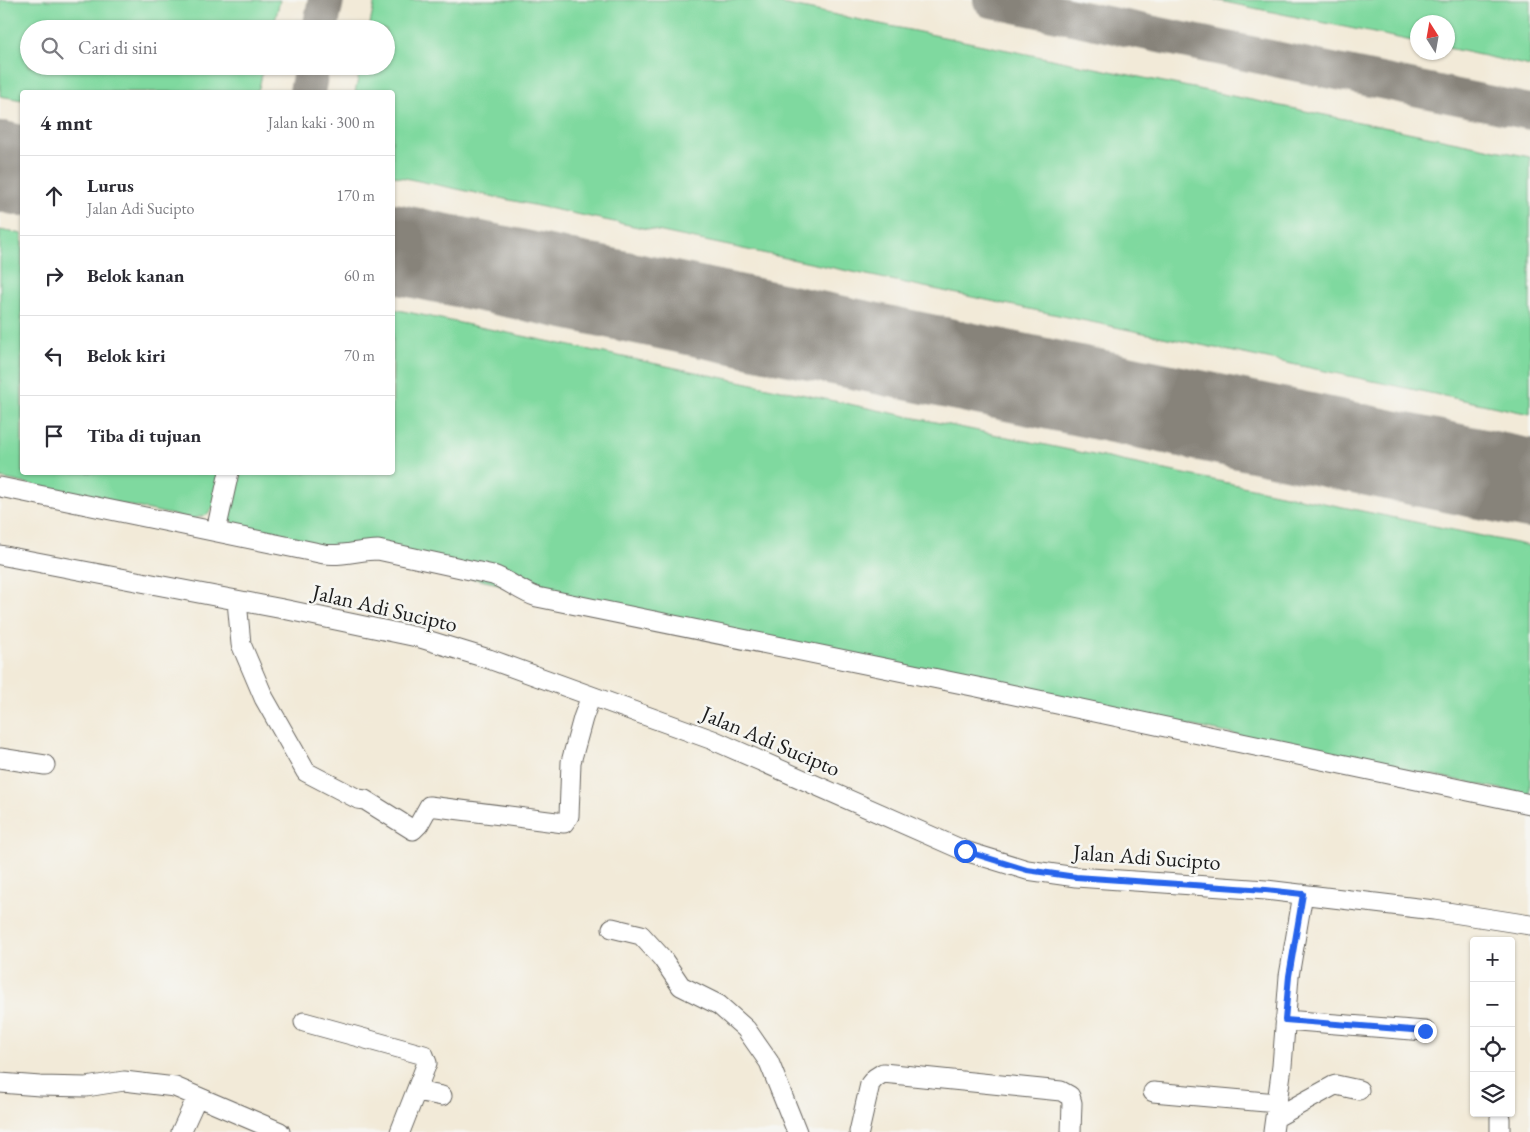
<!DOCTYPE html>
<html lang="id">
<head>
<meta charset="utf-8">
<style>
  body { margin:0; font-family:"EB Garamond",serif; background:#f7f7f7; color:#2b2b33 }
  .controls { position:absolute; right:15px; bottom:15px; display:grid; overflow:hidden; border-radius:5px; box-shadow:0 1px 4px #0004 }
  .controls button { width:45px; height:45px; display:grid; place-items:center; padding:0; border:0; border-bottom:1px solid #e1e1e2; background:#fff; color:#2b2b33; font:25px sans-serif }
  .compass { position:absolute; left:1410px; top:15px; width:45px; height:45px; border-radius:50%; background:#fff; box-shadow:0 1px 4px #0004; rotate:349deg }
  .stop { position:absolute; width:15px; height:15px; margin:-11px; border:4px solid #2563eb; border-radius:50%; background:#fff }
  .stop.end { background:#2563eb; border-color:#fff; box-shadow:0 1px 5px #0008 }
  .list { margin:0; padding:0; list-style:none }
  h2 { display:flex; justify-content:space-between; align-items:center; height:65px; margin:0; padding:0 20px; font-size:21px }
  h2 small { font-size:16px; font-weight:400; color:#7c7c81 }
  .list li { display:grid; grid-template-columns:32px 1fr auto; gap:15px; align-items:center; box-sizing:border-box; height:80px; padding:0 20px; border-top:1px solid #e1e1e2 }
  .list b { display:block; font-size:19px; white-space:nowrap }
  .list p { margin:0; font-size:16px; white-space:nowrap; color:#7c7c81 }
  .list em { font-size:16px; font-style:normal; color:#7c7c81 }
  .icon { flex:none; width:28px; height:28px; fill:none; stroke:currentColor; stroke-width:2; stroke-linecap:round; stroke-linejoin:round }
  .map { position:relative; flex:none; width:1530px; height:1132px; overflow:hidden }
  .search { position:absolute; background:#fff; box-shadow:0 1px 4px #0004; left:20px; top:20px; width:375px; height:55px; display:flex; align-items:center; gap:12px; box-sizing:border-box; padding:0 18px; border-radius:28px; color:#7c7c81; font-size:19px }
  .panel { position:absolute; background:#fff; box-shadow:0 1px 4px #0004; left:20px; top:90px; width:375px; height:385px; border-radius:5px }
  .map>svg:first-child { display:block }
  .green { fill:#7fd99f; stroke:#4e7a5e }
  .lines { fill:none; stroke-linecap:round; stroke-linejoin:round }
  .taxiway { stroke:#87837a; stroke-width:36 }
  .runway { stroke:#87837a; stroke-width:90 }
  .minor-casing { stroke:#67645e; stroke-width:21 }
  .minor { stroke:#fff; stroke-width:19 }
  .route { stroke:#2563eb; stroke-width:6 }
  .labels { text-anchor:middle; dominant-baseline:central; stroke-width:5; stroke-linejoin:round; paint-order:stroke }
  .street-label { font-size:22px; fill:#1c1c1c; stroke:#f6f6f2 }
</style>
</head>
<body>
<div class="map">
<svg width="1530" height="1132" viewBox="0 0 1530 1132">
  <rect width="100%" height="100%" fill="#f6f6f2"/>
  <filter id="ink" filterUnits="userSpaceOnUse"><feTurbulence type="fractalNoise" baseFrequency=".02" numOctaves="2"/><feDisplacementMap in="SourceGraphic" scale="10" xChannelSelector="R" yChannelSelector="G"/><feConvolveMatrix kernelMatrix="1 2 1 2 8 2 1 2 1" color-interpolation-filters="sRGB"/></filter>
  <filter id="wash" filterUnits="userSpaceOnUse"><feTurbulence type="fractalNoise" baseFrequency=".0096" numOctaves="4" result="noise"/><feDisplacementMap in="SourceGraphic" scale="20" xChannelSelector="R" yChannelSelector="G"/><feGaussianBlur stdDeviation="1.12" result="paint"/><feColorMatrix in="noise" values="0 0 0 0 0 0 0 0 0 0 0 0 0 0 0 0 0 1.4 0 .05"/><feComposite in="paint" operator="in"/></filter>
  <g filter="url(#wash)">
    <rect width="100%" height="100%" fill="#f2ead8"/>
    <path class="green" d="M0,0H280L273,29H29V66H264L259,88L256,92H22V100L0,96Z
      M375,0H763L1530,157V414L395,176L392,174V92H355L361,66H386V29H369Z
      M1215,0H1530V66L1448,48V22H1418L1417,42Z
      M0,230L22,234V472L222,473L216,503L207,515L192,519L0,478Z
      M393,309L1530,546V795L338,551L240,529L229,519L227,504L234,473L392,472Z"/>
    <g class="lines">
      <path class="taxiway" d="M991,0L1530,112
        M320,29L326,0
        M307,92L312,66"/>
      <path class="runway" d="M0,166L22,171
        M392,248L1530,484"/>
    </g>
  </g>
  <g filter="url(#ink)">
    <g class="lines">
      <defs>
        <path id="minor" d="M0,487L324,554C342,557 359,550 378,550L493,575C508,580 521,592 537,597L977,687L1530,804
          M216,531L229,472
          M0,555L283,609L417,637L489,659L713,740L965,851L1027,870L1076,877L1266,890L1434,910L1530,925
          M237,601L241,644L264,698L306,772L358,799L365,800L413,830L419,824L429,806L564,823L569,816L571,762L583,718L591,696
          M0,758L45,765
          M612,928L641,935L662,958L681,986L719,1005L746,1029L769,1062L797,1132
          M1285,1020L1425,1031
          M304,1022L424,1055L427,1063L400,1132
          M0,1083L40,1086L86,1087L124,1081L175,1087L280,1132
          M416,1091L442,1096
          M1153,1092L1277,1103
          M1275,1118L1333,1086L1336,1085L1359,1090
          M181,1132L197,1097
          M859,1132L870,1084L875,1078L883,1073L1061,1091L1070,1096L1072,1103L1071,1132
          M1273,1132L1282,1066L1289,976L1303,894
          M1500,1132V1118"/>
      </defs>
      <use href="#minor" class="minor-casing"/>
      <use href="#minor" class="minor"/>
    </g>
  </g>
  <g class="lines" filter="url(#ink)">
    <path class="route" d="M965,851L1027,870L1076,877L1266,890L1303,894L1289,976L1285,1020L1425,1031"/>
  </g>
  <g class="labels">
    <g class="street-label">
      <text transform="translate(385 608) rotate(13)">Jalan Adi Sucipto</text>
      <text transform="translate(771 741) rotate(23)">Jalan Adi Sucipto</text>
      <text transform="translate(1147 857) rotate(4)">Jalan Adi Sucipto</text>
    </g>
  </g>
</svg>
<div class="controls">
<button>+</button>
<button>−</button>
<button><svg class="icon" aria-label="locate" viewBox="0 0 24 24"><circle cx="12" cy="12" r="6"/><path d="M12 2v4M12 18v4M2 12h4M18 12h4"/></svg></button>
<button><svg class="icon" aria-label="layers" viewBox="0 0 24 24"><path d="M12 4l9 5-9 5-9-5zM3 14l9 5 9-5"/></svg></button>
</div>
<svg class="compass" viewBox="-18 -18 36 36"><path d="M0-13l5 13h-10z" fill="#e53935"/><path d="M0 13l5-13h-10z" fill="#7c7c81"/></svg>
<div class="stop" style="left:965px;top:851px"></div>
<div class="stop end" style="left:1425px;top:1031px"></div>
<div class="search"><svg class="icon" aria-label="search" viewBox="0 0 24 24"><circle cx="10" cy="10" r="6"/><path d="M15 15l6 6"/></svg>Cari di sini</div>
<section class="panel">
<h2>4 mnt<small>Jalan kaki · 300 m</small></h2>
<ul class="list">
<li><svg class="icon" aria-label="ahead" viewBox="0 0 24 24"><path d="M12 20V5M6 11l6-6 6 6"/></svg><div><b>Lurus</b><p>Jalan Adi Sucipto</p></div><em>170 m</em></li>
<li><svg class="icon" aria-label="right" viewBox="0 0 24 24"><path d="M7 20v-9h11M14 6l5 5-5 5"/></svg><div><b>Belok kanan</b></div><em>60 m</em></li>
<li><svg class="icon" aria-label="left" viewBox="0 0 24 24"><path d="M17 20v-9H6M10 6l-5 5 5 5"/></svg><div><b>Belok kiri</b></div><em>70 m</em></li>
<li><svg class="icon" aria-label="arrive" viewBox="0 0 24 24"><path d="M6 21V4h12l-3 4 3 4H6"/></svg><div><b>Tiba di tujuan</b></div></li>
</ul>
</section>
</div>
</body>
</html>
